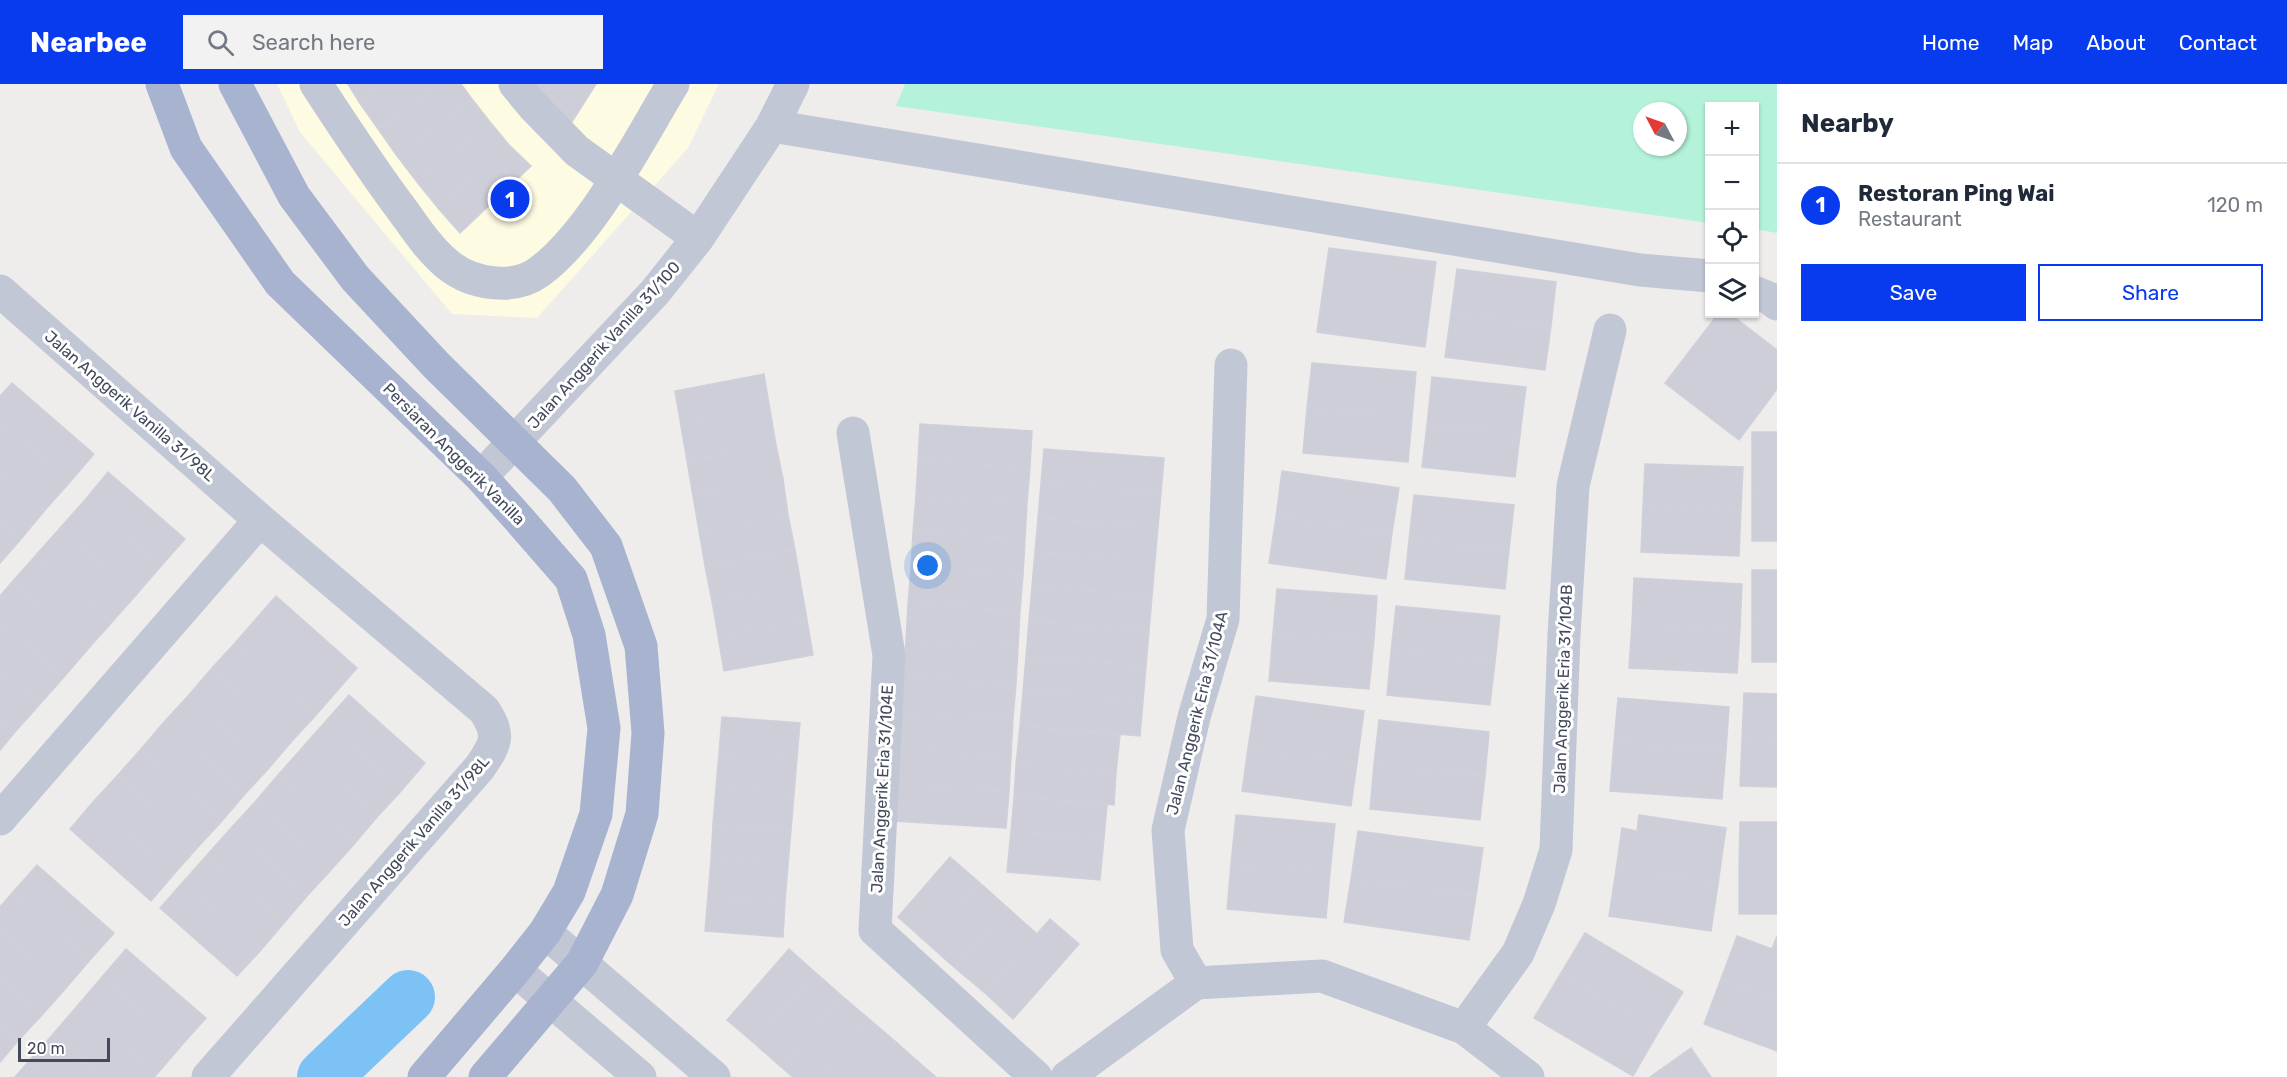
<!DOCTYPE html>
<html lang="en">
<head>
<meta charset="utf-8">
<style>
  body { margin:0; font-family:Rubik,sans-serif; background:#f2f2f3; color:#1f2937 }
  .controls { position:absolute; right:18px; top:18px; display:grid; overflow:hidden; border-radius:0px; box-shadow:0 2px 4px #0004 }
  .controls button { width:54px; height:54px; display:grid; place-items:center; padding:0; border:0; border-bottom:2px solid #e0e1e3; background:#fff; color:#1f2937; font:30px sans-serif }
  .compass { position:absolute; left:1633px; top:18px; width:54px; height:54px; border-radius:50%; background:#fff; box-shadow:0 2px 4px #0004; rotate:311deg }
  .scale { position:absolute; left:18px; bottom:15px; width:92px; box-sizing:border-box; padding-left:6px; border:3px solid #434a5b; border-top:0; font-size:16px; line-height:21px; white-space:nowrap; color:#434a5b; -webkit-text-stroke:4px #fff; paint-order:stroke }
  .you { position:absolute; left:928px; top:482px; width:21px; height:21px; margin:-15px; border:4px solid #fff; border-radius:50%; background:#1a73e8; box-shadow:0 0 0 9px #1a73e833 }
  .badge { display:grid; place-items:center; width:39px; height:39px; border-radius:50%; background:#083bed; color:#fff; font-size:20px; font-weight:700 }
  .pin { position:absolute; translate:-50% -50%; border:3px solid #fff; box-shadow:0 2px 6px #0006 }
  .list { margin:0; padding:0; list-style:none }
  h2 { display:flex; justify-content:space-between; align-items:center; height:78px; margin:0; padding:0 24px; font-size:26px }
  h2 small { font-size:20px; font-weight:400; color:#747a83 }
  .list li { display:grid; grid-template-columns:39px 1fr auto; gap:18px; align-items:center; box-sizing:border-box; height:84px; padding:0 24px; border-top:2px solid #e0e1e3 }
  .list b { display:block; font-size:22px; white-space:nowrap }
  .list p { margin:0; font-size:20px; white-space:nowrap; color:#747a83 }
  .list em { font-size:20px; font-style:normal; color:#747a83 }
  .actions { display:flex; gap:12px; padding:18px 24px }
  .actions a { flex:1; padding:14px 0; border:2px solid #083bed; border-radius:0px; text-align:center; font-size:21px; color:#083bed }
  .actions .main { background:#083bed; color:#fff }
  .icon { flex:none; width:33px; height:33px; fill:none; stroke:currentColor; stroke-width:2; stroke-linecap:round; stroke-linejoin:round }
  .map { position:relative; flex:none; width:1777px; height:993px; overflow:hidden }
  header { display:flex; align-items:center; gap:36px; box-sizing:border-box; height:84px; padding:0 30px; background:#083bed; color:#fff }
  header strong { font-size:28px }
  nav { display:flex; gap:33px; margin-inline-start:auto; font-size:21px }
  .search { width:420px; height:54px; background:#f2f2f3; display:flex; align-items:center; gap:15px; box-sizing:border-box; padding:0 21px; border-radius:0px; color:#747a83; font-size:22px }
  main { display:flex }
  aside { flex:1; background:#fff }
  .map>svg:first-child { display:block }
  .commercial { fill:#fdfbe2 }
  .green { fill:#b4f3da; fill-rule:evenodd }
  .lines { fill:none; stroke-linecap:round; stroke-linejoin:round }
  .river { stroke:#7dc2f4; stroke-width:54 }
  .building { fill:#cdced8; stroke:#cfd0d9; stroke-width:1.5 }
  .minor { stroke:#c1c7d5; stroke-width:33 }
  .major { stroke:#a8b4cf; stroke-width:33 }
  .labels { text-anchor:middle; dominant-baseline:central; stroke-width:6; stroke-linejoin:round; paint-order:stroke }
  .street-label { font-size:16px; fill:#434a5b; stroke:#fff }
</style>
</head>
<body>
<header>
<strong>Nearbee</strong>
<div class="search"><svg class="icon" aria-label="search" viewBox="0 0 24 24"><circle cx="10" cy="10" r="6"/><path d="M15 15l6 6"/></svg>Search here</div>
<nav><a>Home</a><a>Map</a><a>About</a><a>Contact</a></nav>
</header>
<main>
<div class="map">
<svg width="1777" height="993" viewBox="0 0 1777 993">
  <rect width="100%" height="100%" fill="#efecec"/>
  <path class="commercial" d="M277,0H719L688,64L537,234L452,230L300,48Z"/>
  <path class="green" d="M905,0H1777V149L1755,145L1754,22H1710L1709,139L896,22ZM1642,27H1678V63H1642Z"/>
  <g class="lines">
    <path class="river" d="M324,993L408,913"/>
  </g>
  <path class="building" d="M348,0H386L359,18Z
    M386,0H442L378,45L359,18Z
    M442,0H461L472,15L397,72L378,45Z
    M535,0H596L570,41Z
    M472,15L490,38L417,98L397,72Z
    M490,38L509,61L438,124L417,98Z
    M509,61L531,82L460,149L438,124Z
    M1329,164L1436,178L1425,263L1317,248Z
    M1457,185L1556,198L1551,242L1451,229Z
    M1451,229L1551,242L1545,286L1445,273Z
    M1718,230H1730L1777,266V305L1739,356L1665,299Z
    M1312,279L1416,288L1412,334L1307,324Z
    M764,290L770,326L681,342L675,307Z
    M1432,293L1526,303L1520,351L1427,341Z
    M12,299L94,370L70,398L0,338V312Z
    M1307,324L1412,334L1408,378L1303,369Z
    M770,326L776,361L687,377L681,342Z
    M0,338L70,398L45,426L0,388Z
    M920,340L1032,347L1030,383L918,377Z
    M1427,341L1520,351L1515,393L1422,383Z
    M1752,348H1777V410H1752Z
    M776,361L783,395L693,412L687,377Z
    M1044,365L1164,374L1161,409L1041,399Z
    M918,377L1030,383L1027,419L916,412Z
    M1645,380L1743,383L1741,425L1643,422Z
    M1282,387L1399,404L1392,449L1276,433Z
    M0,388L45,426L21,455L0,437Z
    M108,388L185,455L161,482L85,416Z
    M783,395L788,431L699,447L693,412Z
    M1041,399L1161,409L1158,443L1038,434Z
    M1752,410H1777V457H1752Z
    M1414,411L1514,421L1509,466L1409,456Z
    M916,412L1027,419L1025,455L913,448Z
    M85,416L161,482L137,510L60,444Z
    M1643,422L1741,425L1739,472L1641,468Z
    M788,431L795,466L705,482L699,447Z
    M1276,433L1392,449L1386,495L1269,479Z
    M1038,434L1158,443L1155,477L1035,468Z
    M0,437L21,455L0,479Z
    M60,444L137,510L112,538L36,471Z
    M913,448L1025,455L1023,491L911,484Z
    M1409,456L1509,466L1505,505L1405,495Z
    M795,466L801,501L712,517L705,482Z
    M1035,468L1155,477L1152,512L1032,502Z
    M36,471L112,538L88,565L12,498Z
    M911,484L1023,491L1020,527L908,520Z
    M1752,486H1777V533H1752Z
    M1634,494L1742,500L1740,545L1632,540Z
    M12,498L88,565L64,593L0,537V512Z
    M801,501L807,536L718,552L712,517Z
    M1032,502L1152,512L1149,547L1029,537Z
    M1277,505L1377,512L1374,556L1273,549Z
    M276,512L357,584L316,631L235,559Z
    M908,520L1020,527L1018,563L906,557Z
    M1396,522L1500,532L1495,578L1391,568Z
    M1752,533H1777V578H1752Z
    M807,536L813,571L724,587L718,552Z
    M0,537L64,593L40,620L0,585Z
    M1029,537L1149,547L1146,582L1026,573Z
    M1632,540L1740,545L1737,589L1629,584Z
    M1273,549L1374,556L1369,605L1269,597Z
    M906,557L1018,563L1016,599L904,593Z
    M235,559L316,631L292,657L211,585Z
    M1391,568L1495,578L1490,621L1387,611Z
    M1026,573L1146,582L1143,617L1023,608Z
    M0,585L40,620L15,648L0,634Z
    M211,585L292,657L269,684L188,612Z
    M904,593L1016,599L1013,635L901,629Z
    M1023,608L1143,617L1140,652L1020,642Z
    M1744,609L1777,610V656L1742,655Z
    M349,611L425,679L402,706L325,638Z
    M188,612L269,684L245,710L164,638Z
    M1256,612L1364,627L1357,679L1248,664Z
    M1618,614L1729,623L1726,667L1614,658Z
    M901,629L1013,635L1011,672L899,665Z
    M722,633L800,639L797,674L719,669Z
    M0,634L15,648L0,666Z
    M1379,636L1489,648L1485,692L1374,680Z
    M164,638L245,710L222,737L141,665Z
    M325,638L402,706L378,732L302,664Z
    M1020,642L1120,651L1116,689L1016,681Z
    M1742,655L1777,656V703L1740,702Z
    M1614,658L1726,667L1722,715L1610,707Z
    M302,664L378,732L355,759L278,691Z
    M1248,664L1357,679L1351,722L1242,707Z
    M141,665L222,737L198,763L117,692Z
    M899,665L1011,672L1009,708L897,701Z
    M719,669L797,674L794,710L716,704Z
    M1374,680L1485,692L1480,736L1370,725Z
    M1016,681L1116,689L1114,721L1014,713Z
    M278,691L355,759L331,786L255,718Z
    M117,692L198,763L174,790L93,718Z
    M897,701L1009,708L1006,744L894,737Z
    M716,704L794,710L791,746L713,740Z
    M1014,713L1107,720L1104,754L1011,747Z
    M93,718L174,790L151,817L70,745Z
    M255,718L331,786L307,812L231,744Z
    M1236,731L1335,740L1330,789L1231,780Z
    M1639,731L1726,744L1718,800L1616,786L1622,744L1637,747Z
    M1740,738H1777V784H1739Z
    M713,740L791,746L788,781L711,776Z
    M231,744L307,812L284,839L207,771Z
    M1011,747L1104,754L1100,796L1007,788Z
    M1358,747L1483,764L1476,812L1351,795Z
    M207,771L284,839L261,866L183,798Z
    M950,773L980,799L927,859L898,833Z
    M711,776L788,781L785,817L708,811Z
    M1231,780L1330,789L1326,834L1227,825Z
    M37,781L114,849L90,876L13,808Z
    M1739,784H1777V830H1739Z
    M1616,786L1718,800L1711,847L1609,832Z
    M1351,795L1476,812L1469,856L1344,838Z
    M183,798L261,866L237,892L160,824Z
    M980,799L1008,824L955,884L927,859Z
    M13,808L90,876L66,904L0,846V823Z
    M708,811L785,817L783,853L705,847Z
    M1008,824L1037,850L985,909L955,884Z
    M1050,835L1079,860L1013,935L985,909Z
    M0,846L66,904L42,931L0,895Z
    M1585,849L1683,908L1659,947L1561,889Z
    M1737,852L1772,865L1777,852V916L1721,895Z
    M126,865L206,934L181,962L102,893Z
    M789,865L816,889L754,959L727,936Z
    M816,889L842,912L781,983L754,959Z
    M1561,889L1659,947L1633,992L1534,934Z
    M102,893L181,962L157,990L78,921Z
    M0,895L42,931L17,958L0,943Z
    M1721,895L1777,916V967L1704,940Z
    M842,912L869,935L819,993H793L781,983Z
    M78,921L157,990L154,993H104L54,949Z
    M869,935L896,958L866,993H819Z
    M0,943L17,958L0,978Z
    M54,949L104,993H48L29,977Z
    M896,958L923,982L913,993H866Z
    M1691,964L1711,993H1650Z
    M29,977L48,993H15Z
    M923,982L936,993H913Z"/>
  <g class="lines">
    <path class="minor" d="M316,0C344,43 372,86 403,127C416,145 429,165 447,180C471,200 513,207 539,188C592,149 639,56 673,0
      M515,0L534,23L577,67L698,154
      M772,42L1640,186L1710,192
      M0,207L260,436L484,626C501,652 496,659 480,683L208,993
      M1754,208L1769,214L1777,220
      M853,349L889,571L875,846L1036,993
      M481,393L655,208L698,154L772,42L793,0
      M0,735L260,436
      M545,848L714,993
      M515,886L640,993
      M1196,899L1177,866L1168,746L1194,633L1223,535L1231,281
      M1464,944L1518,869L1539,820L1556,766L1564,551L1573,402L1610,246
      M1067,993L1196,899L1322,892L1464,944L1528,993"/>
    <path class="major" d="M162,0L186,64L280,199L481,393L518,434L571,495L589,551L604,644L596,730L569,808L545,848L515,886L424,993
      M235,0L294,112L355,194L436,281L562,405L606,462L641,562L648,649L642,730L617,811L582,879L485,993"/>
  </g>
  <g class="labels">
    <g class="street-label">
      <text transform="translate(604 261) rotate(-48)">Jalan Anggerik Vanilla 31/100</text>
      <text transform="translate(130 322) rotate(41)">Jalan Anggerik Vanilla 31/98L</text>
      <text transform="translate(454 370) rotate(45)">Persiaran Anggerik Vanilla</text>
      <text transform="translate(1563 605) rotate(-88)">Jalan Anggerik Eria 31/104B</text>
      <text transform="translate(1197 629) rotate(-76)">Jalan Anggerik Eria 31/104A</text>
      <text transform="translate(882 705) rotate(-87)">Jalan Anggerik Eria 31/104E</text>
      <text transform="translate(414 757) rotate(-49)">Jalan Anggerik Vanilla 31/98L</text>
    </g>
  </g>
</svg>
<div class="controls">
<button>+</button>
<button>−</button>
<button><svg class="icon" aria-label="locate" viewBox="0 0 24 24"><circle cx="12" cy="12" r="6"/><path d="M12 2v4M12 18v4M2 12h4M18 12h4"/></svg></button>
<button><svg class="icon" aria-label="layers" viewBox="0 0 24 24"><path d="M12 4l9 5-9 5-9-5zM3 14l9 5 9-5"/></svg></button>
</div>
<svg class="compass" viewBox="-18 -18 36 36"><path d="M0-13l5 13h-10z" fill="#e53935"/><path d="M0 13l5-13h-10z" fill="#747a83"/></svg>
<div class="scale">20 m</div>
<div class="you"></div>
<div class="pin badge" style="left:510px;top:115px">1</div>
</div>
<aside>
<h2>Nearby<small></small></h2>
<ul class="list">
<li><span class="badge">1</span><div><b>Restoran Ping Wai</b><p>Restaurant</p></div><em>120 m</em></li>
</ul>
<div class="actions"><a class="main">Save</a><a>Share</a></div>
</aside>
</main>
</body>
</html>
